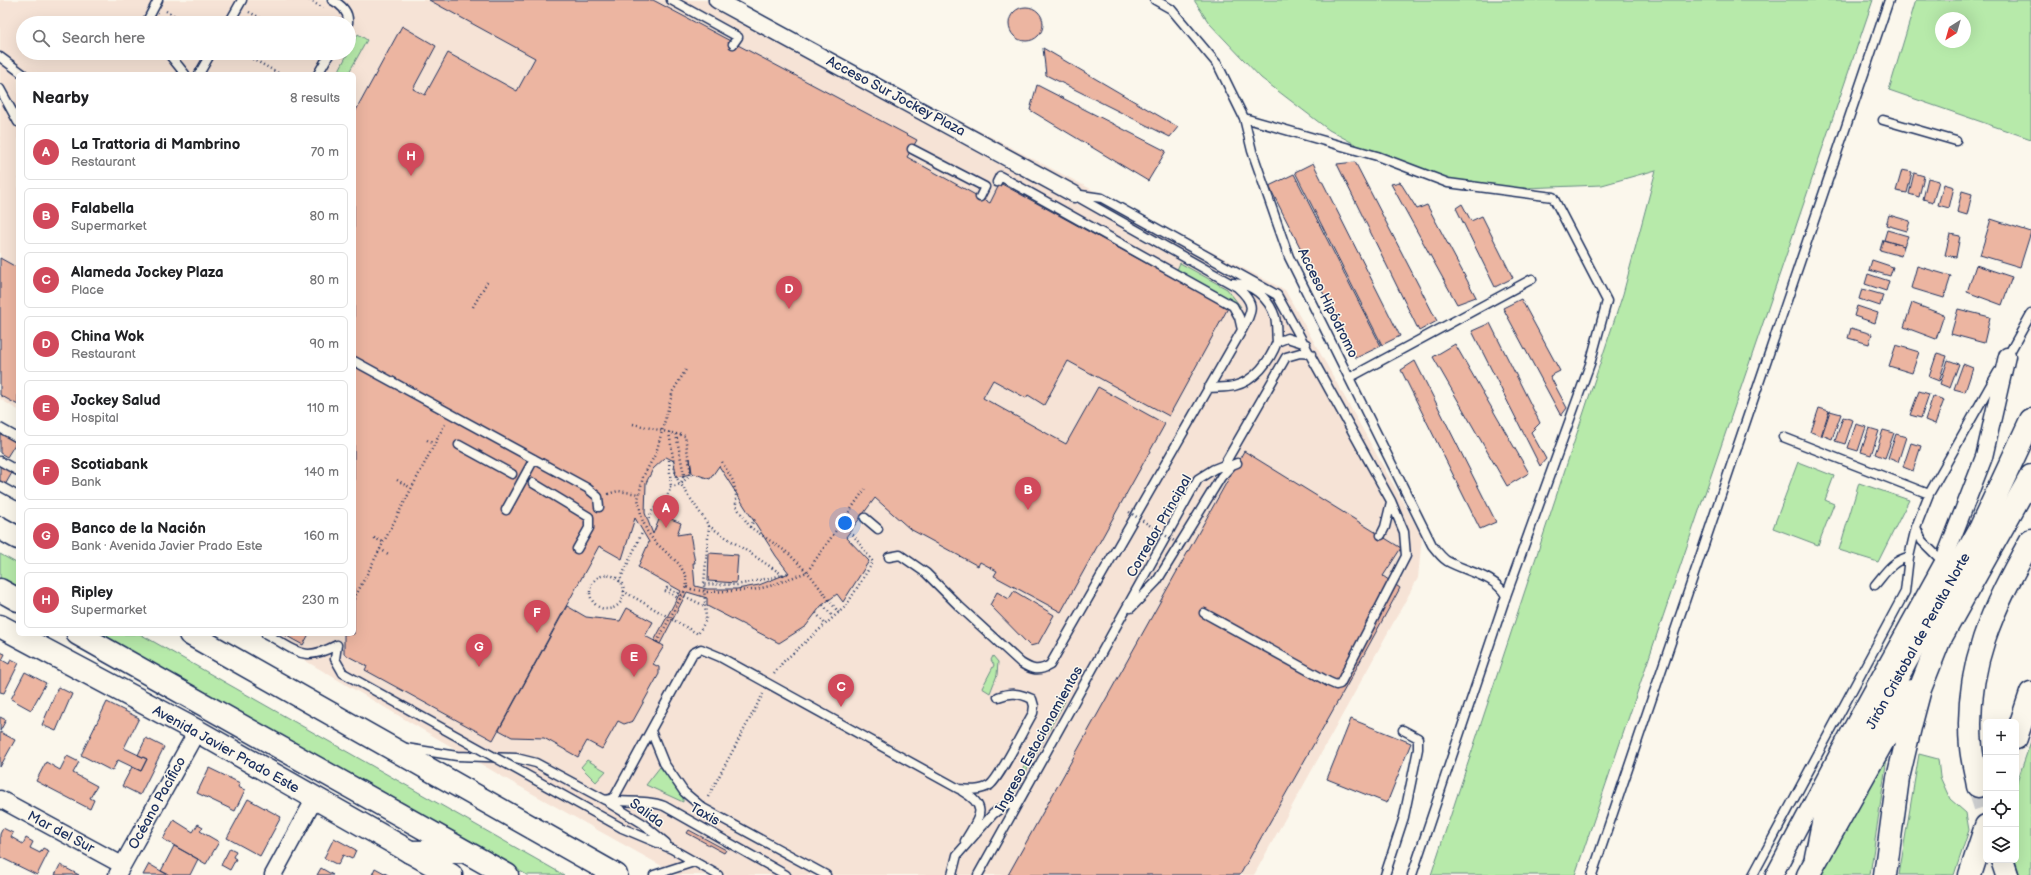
<!DOCTYPE html>
<html lang="en">
<head>
<meta charset="utf-8">
<style>
  body { margin:0; font-family:"Balsamiq Sans",sans-serif; background:#f6f6f6; color:#202124 }
  .controls { position:absolute; right:12px; bottom:12px; display:grid; overflow:hidden; border-radius:6px; box-shadow:0 4px 16px #0002 }
  .controls button { width:36px; height:36px; display:grid; place-items:center; padding:0; border:0; border-bottom:1px solid #e0e0e0; background:#fff; color:#202124; font:20px sans-serif }
  .compass { position:absolute; left:1935px; top:12px; width:36px; height:36px; border-radius:50%; background:#fff; box-shadow:0 4px 16px #0002; rotate:217deg }
  .you { position:absolute; left:845px; top:523px; width:14px; height:14px; margin:-10px; border:3px solid #fff; border-radius:50%; background:#1a73e8; box-shadow:0 0 0 6px #1a73e833 }
  .badge { display:grid; place-items:center; width:26px; height:26px; border-radius:50%; background:#d1495b; color:#fff; font-size:13px; font-weight:700 }
  .pin { position:absolute; translate:-50% -33px; filter:drop-shadow(0 1px 2px #0008) }
  .pin::after { content:''; position:absolute; top:21px; width:14px; height:12px; background:inherit; clip-path:polygon(0 0,100% 0,50% 100%) }
  .list { margin:0; padding:0; list-style:none }
  h2 { display:flex; justify-content:space-between; align-items:center; height:52px; margin:0; padding:0 16px; font-size:17px }
  h2 small { font-size:13px; font-weight:400; color:#757577 }
  .list li { display:grid; grid-template-columns:26px 1fr auto; gap:12px; align-items:center; box-sizing:border-box; height:56px; margin:0 8px 8px; padding:0 8px; border:1px solid #e0e0e0; border-radius:6px }
  .list b { display:block; font-size:15px; white-space:nowrap }
  .list p { margin:0; font-size:13px; white-space:nowrap; color:#757577 }
  .list em { font-size:13px; font-style:normal; color:#757577 }
  .icon { flex:none; width:22px; height:22px; fill:none; stroke:currentColor; stroke-width:2; stroke-linecap:round; stroke-linejoin:round }
  .map { position:relative; flex:none; width:2031px; height:875px; overflow:hidden }
  .search { position:absolute; background:#fff; box-shadow:0 4px 16px #0002; left:16px; top:16px; width:340px; height:44px; display:flex; align-items:center; gap:10px; box-sizing:border-box; padding:0 14px; border-radius:22px; color:#757577; font-size:15px }
  .panel { position:absolute; background:#fff; box-shadow:0 4px 16px #0002; left:16px; top:72px; width:340px; height:564px; border-radius:6px }
  .map>svg:first-child { display:block }
  .built { fill:#f6e3d6; fill-rule:evenodd }
  .green { fill:#b7eaaa; stroke:#698c84; fill-rule:evenodd }
  .building { fill:#ecb5a1; stroke:#1b2f5e; fill-rule:evenodd }
  .lines { fill:none; stroke-linecap:round; stroke-linejoin:round }
  .primary-tunnel { stroke:#cecfd0; stroke-width:22; stroke-dasharray:22 11; stroke-linecap:butt }
  .lane-casing { stroke:#1b2f5e; stroke-width:11 }
  .street-casing { stroke:#1b2f5e; stroke-width:19 }
  .secondary-casing { stroke:#1b2f5e; stroke-width:25 }
  .primary-casing { stroke:#1b2f5e; stroke-width:25 }
  .highway-casing { stroke:#1b2f5e; stroke-width:25 }
  .path { stroke:#1b2f5e; stroke-width:2.5; stroke-dasharray:1 3; stroke-linecap:butt }
  .lane { stroke:#fbf7ec; stroke-width:8 }
  .street { stroke:#fbf7ec; stroke-width:16 }
  .secondary { stroke:#fbf7ec; stroke-width:22 }
  .primary { stroke:#fbf7ec; stroke-width:22 }
  .highway { stroke:#fbf7ec; stroke-width:22 }
  .lane-bridge-casing { stroke:#1b2f5e; stroke-width:11; stroke-linecap:butt }
  .path-bridge { stroke:#1b2f5e; stroke-width:2.5; stroke-dasharray:1 3; stroke-linecap:butt }
  .lane-bridge { stroke:#fbf7ec; stroke-width:8 }
  .labels { text-anchor:middle; dominant-baseline:central; stroke-width:3; stroke-linejoin:round; paint-order:stroke }
  .street-label { font-size:14px; fill:#1b2f5e; stroke:#fbf7ec }
</style>
</head>
<body>
<div class="map">
<svg width="2031" height="875" viewBox="0 0 2031 875">
  <rect width="100%" height="100%" fill="#fbf7ec"/>
  <filter id="ink" filterUnits="userSpaceOnUse"><feTurbulence type="fractalNoise" baseFrequency=".025" numOctaves="2"/><feDisplacementMap in="SourceGraphic" scale="8" xChannelSelector="R" yChannelSelector="G"/><feConvolveMatrix kernelMatrix="1 2 1 2 8 2 1 2 1" color-interpolation-filters="sRGB"/></filter>
  <g filter="url(#ink)">
    <path class="built" d="M0,0H727L1285,290L1422,536L1418,578L1254,875H678L508,780L260,634H354V74H18V410L0,399ZM23,23H349V53H23Z"/>
    <path class="green" d="M1194,0H1873L1575,875H1431L1623,294L1656,170L1602,185L1498,189L1408,173L1329,130L1261,78L1209,23Z
      M1916,0H2031V139L1889,90ZM1941,18H1965V42H1941Z
      M358,34L367,40L348,74H337Z
      M1180,263L1227,289L1241,307L1176,272Z
      M1798,462L1834,476L1825,500L1834,504L1818,545L1773,528Z
      M1859,483L1909,500L1878,562L1839,550Z
      M0,554L18,564V593L0,583Z
      M92,634H140L564,875H527Z
      M993,656L998,662L997,675L990,693L982,688L994,665L991,660Z
      M1063,697L1065,701L1012,797L1006,794L1011,790Z
      M2031,741V875H2020L2015,860L2016,785Z
      M1888,751L1870,875H1818Z
      M1919,754L1938,759L1940,777L1950,799L1966,813L1969,830L1954,875H1899Z
      M587,760L606,771L596,782L581,767Z
      M660,767L683,795V802L646,785Z"/>
    <path class="building" d="M429,0H653L917,140L907,157L990,203L1000,183L1228,308L1169,416L1068,361L1044,405L1028,395L1026,398L993,380L984,396L983,398L1066,444L1098,387L1165,424L1061,612L994,576L997,571L980,562L978,566L910,529L875,498L846,537L869,561L843,602L837,594L821,606L806,626L779,643L707,606V598L687,592L660,644L654,641L681,591L638,567L649,542L635,518L622,559L599,546L493,740L365,670L367,666L344,654V634H354V114L402,26L436,46L413,89L425,95L448,53L517,91L535,58ZM666,457L674,461L676,477L691,474L690,458L692,473L710,479L719,466L776,556L789,573L759,585L737,589H707L695,586L693,563H695L690,533L677,535L681,523L661,515L653,534L645,513L646,483L653,469Z
      M1009 24a17 17 0 1 1 34 0a17 17 0 1 1-34 0Z
      M1043,48L1178,127L1170,137L1046,75Z
      M1037,85L1166,151L1148,181L1030,110Z
      M1355,162L1437,321L1419,331L1337,164Z
      M1313,163L1400,336L1382,345L1295,172Z
      M1902,170L1912,172L1907,193L1896,191Z
      M1914,173L1924,176L1919,197L1909,194Z
      M1294,174L1381,346L1356,358L1269,186Z
      M1928,178L1939,181L1933,202L1923,199Z
      M1400,182L1417,209L1427,205L1476,297L1457,304L1391,184Z
      M1944,184L1954,187L1949,208L1938,205Z
      M1962,191L1972,194L1967,215L1957,212Z
      M1462,204L1471,221L1482,216L1513,278L1495,287L1456,208Z
      M1889,215L1910,221L1907,231L1886,225Z
      M1991,219L2031,232L2020,267L1980,255Z
      M1887,230L1908,236L1904,246L1884,240Z
      M1950,234L1960,236L1956,257L1945,255Z
      M1883,240L1904,246L1901,256L1880,250Z
      M0,258L18,268V405L0,395Z
      M1872,260L1893,267L1890,276L1869,270Z
      M1976,265L2012,277L2002,305L1967,292Z
      M1917,266L1951,276L1944,298L1911,288Z
      M1868,274L1889,281L1886,291L1865,284Z
      M1862,289L1883,295L1880,306L1859,299Z
      M1521,299L1560,371L1550,376L1567,408L1561,416L1503,308Z
      M1912,303L1944,315L1936,339L1904,327Z
      M1857,306L1878,313L1875,323L1854,316Z
      M1958,309L1990,317L1984,343L1951,334Z
      M1490,323L1540,423L1531,432L1546,459L1540,466L1472,331Z
      M1851,328L1872,334L1869,344L1848,338Z
      M1455,344L1529,473L1507,486L1433,357Z
      M1896,345L1919,352L1912,373L1889,366Z
      M1937,353L1947,356L1939,381L1929,377Z
      M1948,360L1959,364L1950,388L1940,384Z
      M1415,361L1496,522L1480,529L1401,370Z
      M1963,364L1973,368L1965,392L1954,389Z
      M1919,391L1929,394L1921,418L1910,415Z
      M1933,396L1944,400L1935,424L1925,420Z
      M1819,408L1829,411L1821,436L1811,432Z
      M1830,411L1841,414L1832,439L1822,435Z
      M1843,417L1853,420L1845,444L1835,441Z
      M1856,424L1866,427L1858,451L1848,448Z
      M1869,428L1879,431L1871,455L1861,452Z
      M1883,430L1894,433L1885,458L1875,454Z
      M0,431L17,441L7,457L0,453Z
      M1896,434L1906,437L1898,462L1888,458Z
      M1911,443L1921,446L1913,471L1903,467Z
      M1244,451L1401,548L1383,576L1400,588L1351,678L1240,875H1008Z
      M0,464L13,471L5,485L0,483Z
      M709,553L738,555L736,583L708,581Z
      M1014,591L1054,615L1038,644L1030,646L990,605L997,592L1009,599Z
      M567,606L586,617L620,621L627,608L653,622L645,636L664,646L653,664L659,667V674L633,721L624,724L618,721L602,749L587,741L578,757L544,738L512,737L499,730Z
      M283,634H309L303,645Z
      M0,652L5,654L2,660L9,664L11,659L19,663L4,693L0,692Z
      M25,672L46,683L31,710L11,699Z
      M58,687L72,694L56,731L42,725Z
      M107,702L139,718L124,748L147,759L141,771L118,760L112,771L81,755Z
      M0,717L6,720L0,731Z
      M1351,719L1411,743L1387,803L1327,779Z
      M0,732L15,740L0,767Z
      M146,738L164,747L140,795L122,786L132,767L141,771L147,759L138,755Z
      M67,756L79,762L73,773L97,786L90,798L94,800L90,809L36,781L46,762L60,770Z
      M209,768L240,783L238,787L245,790L235,811L197,793Z
      M248,799L281,817L260,856L227,838Z
      M174,820L193,832L198,824L203,827L200,831L219,842L206,864L163,839Z
      M3,828L13,833L11,837L23,844L26,838L33,842L30,848L40,853L43,848L49,851L37,875L0,857V834Z
      M689,830L726,850L724,853L687,833Z
      M334,838L356,850L352,859L343,855L338,865L324,858Z
      M174,846L198,859L190,875H169L161,871Z
      M230,848L236,851L233,857L236,859L230,870L221,865Z
      M149,864L161,871L169,875H143Z
      M60,865L79,875H55Z
      M321,868L333,875H317Z
      M375,868L388,875H372Z"/>
    <g class="lines">
      <path class="primary-tunnel" d="M1978,786L1986,811"/>
      <defs>
        <path id="lane" d="M332,0C342,5 349,12 348,23
          M671,0L738,37L733,44
          M1155,0L1171,9L1218,65L1244,118L1252,151L1289,257L1432,545C1436,550 1441,557 1447,561C1466,572 1495,575 1506,596
          M146,23L158,0
          M229,23L242,0
          M168,53L185,74
          M0,57L23,74
          M199,74L211,53
          M318,74L330,53
          M0,89L18,122
          M1244,118L1377,156L1448,183L1553,197L1607,301L1590,364L1506,596L1412,875
          M1883,120L1956,141
          M912,149L985,187L980,197
          M1074,194L1102,198L1277,295L1391,501L1404,532L1406,556L1340,684L1336,685L1329,682L1204,613
          M1076,196L1237,287C1256,304 1253,310 1242,330
          M1231,283C1251,282 1269,298 1275,317C1277,324 1276,334 1277,342
          M2006,359L2031,314
          M354,361L587,488L598,497L599,507
          M1349,378L1532,279
          M1208,388C1217,387 1226,388 1234,386C1255,381 1270,361 1277,342L1287,338L1306,344
          M0,428L18,438
          M1783,437L1929,494
          M459,445L512,474
          M0,461L18,471
          M533,483L589,517V528L577,549
          M0,486L18,496
          M506,510L534,459
          M865,518L878,529
          M1381,535L1385,527L1391,502
          M889,557L900,555L926,573L959,606L1021,663C1032,670 1038,672 1050,665L1242,330L1239,317L1233,306L1000,176L997,182
          M1943,562L1922,541L1916,527L1929,494L1998,372
          M1875,585C1886,572 1893,560 1909,557
          M1131,608L1157,581L1221,477L1232,465L1237,463
          M266,634C298,651 302,663 337,645
          M337,645L335,659L343,673
          M651,731L664,763L684,792L703,808L826,875
          M406,748L457,756L516,758L536,763L605,800L611,799L615,796L693,653L701,649L720,657L959,789C969,790 981,791 990,785C1001,776 1024,728 1033,713L1034,706L1032,699C1019,693 1011,692 998,697
          M962,791C991,808 978,818 965,841
          M606,800C625,803 647,799 664,806L786,875
          M609,803L642,823L666,843
          M622,828L672,849L718,875
          M654,875L694,862
          M952,875L957,855L993,814L1001,808L1019,800
          M978,875L1198,479L1214,469L1224,465L1286,357L1300,353L1311,354
          M1385,875L1404,817L1418,749V738L1403,730
          M1592,875L1889,0
          M1753,875L1905,592L1909,557L1916,527"/>
        <path id="street" d="M717,0L1074,194
          M0,799L122,865
          M117,875L197,731
          M273,875L315,798
          M1774,875L1850,731L1943,562L1984,457L2007,356"/>
        <path id="secondary" d="M0,626L197,731L451,875
          M1816,857L1824,818L1856,751L1981,527L2031,420"/>
        <path id="primary" d="M1978,786C1976,773 1972,760 1971,747C1964,666 1993,608 2031,540
          M2002,860L2007,875"/>
        <path id="highway" d="M0,528L18,538
          M0,590L18,600
          M78,634L507,875
          M190,634L616,875
          M2016,738L2031,693
          M410,852L463,851
          M1808,875L1911,691
          M1885,875L1898,778L1911,723L1920,689L1939,641L2031,476
          M1970,875L1986,826"/>
      </defs>
      <use href="#lane" class="lane-casing"/>
      <use href="#street" class="street-casing"/>
      <use href="#secondary" class="secondary-casing"/>
      <use href="#primary" class="primary-casing"/>
      <use href="#highway" class="highway-casing"/>
      <path class="path" d="M309,0L323,8
        M166,11L188,23
        M249,12L270,23
        M242,53L280,74
        M473,307L487,282
        M633,424L685,436L691,474L681,484L671,487L664,503L653,509L648,520
        M669,432L676,477L709,526L783,575L737,585L704,584
        M676,434L684,475L681,483
        M427,440L434,444
        M669,460L671,487
        M722,462L733,481L736,493V506L750,527L788,553L810,575L839,613
        M397,480L411,488
        M608,494L618,491L639,494
        M750,527L755,519
        M374,538L383,542
        M380,549L390,555
        M783,575L788,573
        M590 592a17 17 0 1 1 34 0a17 17 0 1 1-34 0Z
        M619,582L642,533
        M687,587L691,589
        M623,591L698,634L706,620L704,584L709,526
        M684,592L687,587L686,576L679,564L654,541L647,531L642,519L638,499L643,477L656,453L673,391L687,368
        M707,592L753,590L770,586L807,572L865,489
        M354,599L445,424
        M680,599L665,591L667,588L705,606
        M823,605L833,617
        M816,613L825,624
        M774,674L783,662L846,606L873,562L851,532
        M708,797L763,694"/>
      <use href="#lane" class="lane"/>
      <use href="#street" class="street"/>
      <use href="#secondary" class="secondary"/>
      <use href="#primary" class="primary"/>
      <use href="#highway" class="highway"/>
      <defs>
        <path id="lane-bridge" d="M343,673L622,828"/>
      </defs>
      <use href="#lane-bridge" class="lane-bridge-casing"/>
      <path class="path-bridge" d="M1129,512L1185,548
        M691,589L707,592
        M657,642L684,592"/>
      <use href="#lane-bridge" class="lane-bridge"/>
    </g>
  </g>
  <g class="labels">
    <g class="street-label">
      <text transform="translate(896 96) rotate(28)">Acceso Sur Jockey Plaza</text>
      <text transform="translate(1328 303) rotate(64)">Acceso Hipódromo</text>
      <text transform="translate(1159 526) rotate(-60)">Corredor Principal</text>
      <text transform="translate(1918 641) rotate(-61)">Jirón Cristobal de Peralta Norte</text>
      <text transform="translate(1039 739) rotate(-61)">Ingreso Estacionamientos</text>
      <text transform="translate(226 749) rotate(29)">Avenida Javier Prado Este</text>
      <text transform="translate(157 803) rotate(-61)">Océano Pacífico</text>
      <text transform="translate(647 813) rotate(36)">Salida</text>
      <text transform="translate(705 814) rotate(29)">Taxis</text>
      <text transform="translate(61 832) rotate(28)">Mar del Sur</text>
    </g>
  </g>
</svg>
<div class="controls">
<button>+</button>
<button>−</button>
<button><svg class="icon" aria-label="locate" viewBox="0 0 24 24"><circle cx="12" cy="12" r="6"/><path d="M12 2v4M12 18v4M2 12h4M18 12h4"/></svg></button>
<button><svg class="icon" aria-label="layers" viewBox="0 0 24 24"><path d="M12 4l9 5-9 5-9-5zM3 14l9 5 9-5"/></svg></button>
</div>
<svg class="compass" viewBox="-18 -18 36 36"><path d="M0-13l5 13h-10z" fill="#e53935"/><path d="M0 13l5-13h-10z" fill="#757577"/></svg>
<div class="you"></div>
<div class="pin badge" style="left:666px;top:528px">A</div>
<div class="pin badge" style="left:1028px;top:510px">B</div>
<div class="pin badge" style="left:841px;top:707px">C</div>
<div class="pin badge" style="left:789px;top:309px">D</div>
<div class="pin badge" style="left:634px;top:677px">E</div>
<div class="pin badge" style="left:537px;top:633px">F</div>
<div class="pin badge" style="left:479px;top:667px">G</div>
<div class="pin badge" style="left:411px;top:176px">H</div>
<div class="search"><svg class="icon" aria-label="search" viewBox="0 0 24 24"><circle cx="10" cy="10" r="6"/><path d="M15 15l6 6"/></svg>Search here</div>
<section class="panel">
<h2>Nearby<small>8 results</small></h2>
<ul class="list">
<li><span class="badge">A</span><div><b>La Trattoria di Mambrino</b><p>Restaurant</p></div><em>70 m</em></li>
<li><span class="badge">B</span><div><b>Falabella</b><p>Supermarket</p></div><em>80 m</em></li>
<li><span class="badge">C</span><div><b>Alameda Jockey Plaza</b><p>Place</p></div><em>80 m</em></li>
<li><span class="badge">D</span><div><b>China Wok</b><p>Restaurant</p></div><em>90 m</em></li>
<li><span class="badge">E</span><div><b>Jockey Salud</b><p>Hospital</p></div><em>110 m</em></li>
<li><span class="badge">F</span><div><b>Scotiabank</b><p>Bank</p></div><em>140 m</em></li>
<li><span class="badge">G</span><div><b>Banco de la Nación</b><p>Bank · Avenida Javier Prado Este</p></div><em>160 m</em></li>
<li><span class="badge">H</span><div><b>Ripley</b><p>Supermarket</p></div><em>230 m</em></li>
</ul>
</section>
</div>
</body>
</html>
